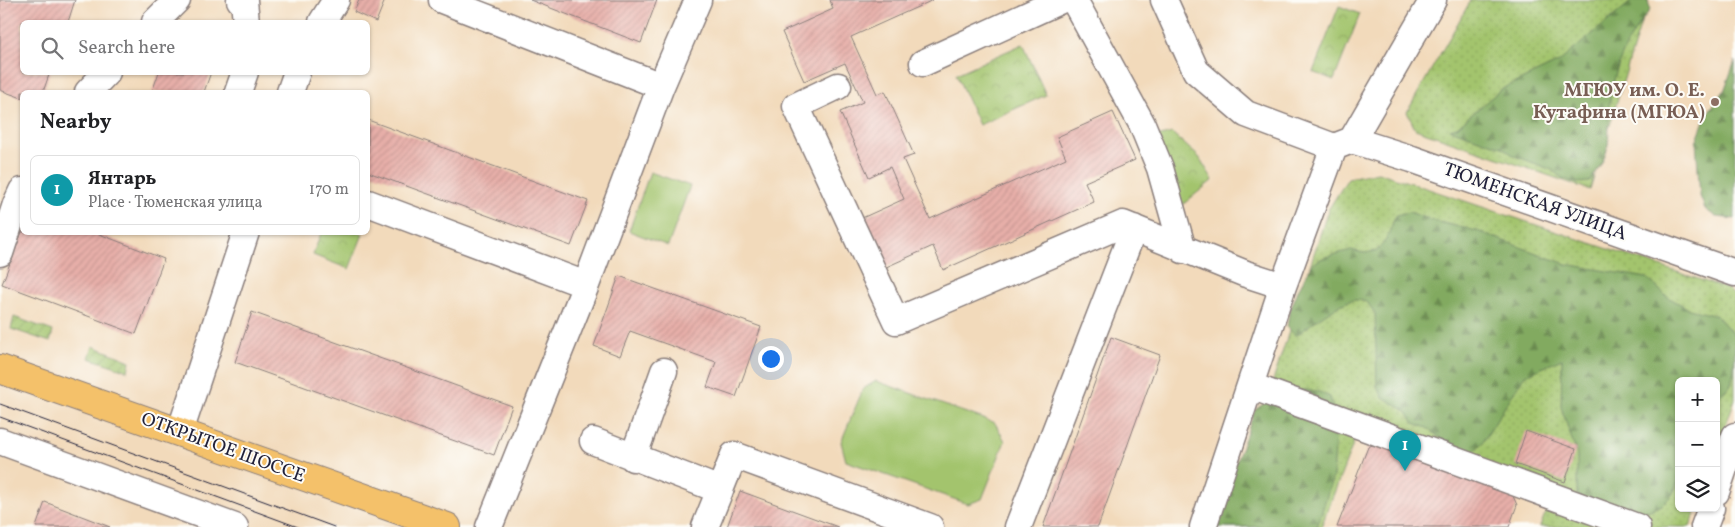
<!DOCTYPE html>
<html lang="en">
<head>
<meta charset="utf-8">
<style>
  body { margin:0; font-family:Vollkorn,serif; background:#f2f2f2; color:#202124 }
  .controls { position:absolute; right:15px; bottom:15px; display:grid; overflow:hidden; border-radius:8px; box-shadow:0 1px 4px #0004 }
  .controls button { width:45px; height:45px; display:grid; place-items:center; padding:0; border:0; border-bottom:1px solid #e0e0e0; background:#fff; color:#202124; font:25px sans-serif }
  .you { position:absolute; left:770px; top:358px; width:18px; height:18px; margin:-12px; border:4px solid #fff; border-radius:50%; background:#1a73e8; box-shadow:0 0 0 8px #1a73e833 }
  .badge { display:grid; place-items:center; width:32px; height:32px; border-radius:50%; background:#0f766e; color:#fff; font-size:16px; font-weight:700 }
  .pin { position:absolute; translate:-50% -41px; filter:drop-shadow(0 1px 2px #0008) }
  .pin::after { content:''; position:absolute; top:26px; width:18px; height:15px; background:inherit; clip-path:polygon(0 0,100% 0,50% 100%) }
  .list { margin:0; padding:0; list-style:none }
  h2 { display:flex; justify-content:space-between; align-items:center; height:65px; margin:0; padding:0 20px; font-size:21px }
  h2 small { font-size:16px; font-weight:400; color:#757577 }
  .list li { display:grid; grid-template-columns:32px 1fr auto; gap:15px; align-items:center; box-sizing:border-box; height:70px; margin:0 10px 10px; padding:0 10px; border:1px solid #e0e0e0; border-radius:8px }
  .list b { display:block; font-size:19px; white-space:nowrap }
  .list p { margin:0; font-size:16px; white-space:nowrap; color:#757577 }
  .list em { font-size:16px; font-style:normal; color:#757577 }
  .icon { flex:none; width:28px; height:28px; fill:none; stroke:currentColor; stroke-width:2; stroke-linecap:round; stroke-linejoin:round }
  .map { position:relative; flex:none; width:1735px; height:527px; overflow:hidden }
  .search { position:absolute; background:#fff; box-shadow:0 1px 4px #0004; left:20px; top:20px; width:350px; height:55px; display:flex; align-items:center; gap:12px; box-sizing:border-box; padding:0 18px; border-radius:8px; color:#757577; font-size:19px }
  .panel { position:absolute; background:#fff; box-shadow:0 1px 4px #0004; left:20px; top:90px; width:350px; height:145px; border-radius:8px }
  .map>svg:first-child { display:block }
  .grass { fill:url(#grass-dots); stroke:#627354 }
  .forest { fill:url(#forest-firs); stroke:#52664e }
  .park { fill:url(#park-crowns); stroke:#627354 }
  .garden { fill:url(#garden-furrows); stroke:#627354 }
  .pitch { fill:#a3c46d; stroke:#627354 }
  .building { fill:url(#building-hatch) }
  .lines { fill:none; stroke-linecap:round; stroke-linejoin:round }
  .minor-casing { stroke:#8a7e7b; stroke-width:29 }
  .major-casing { stroke:#8a7e7b; stroke-width:30 }
  .minor { stroke:#fff; stroke-width:26 }
  .major { stroke:#f4c16a; stroke-width:28 }
  .tram { stroke:#22223b; stroke-width:1 }
  .education-dot { fill:#8d6e63; stroke:#fdfcf7; stroke-width:2 }
  .labels { text-anchor:middle; dominant-baseline:central; stroke-width:4; stroke-linejoin:round; paint-order:stroke }
  .education-label { font-size:19px; font-weight:bold; fill:#785e54; stroke:#fdfcf7; text-anchor:end }
  .street-label { font-size:19px; fill:#22223b; stroke:#fdfcf7 }
</style>
</head>
<body>
<div class="map">
<svg width="1735" height="527" viewBox="0 0 1735 527">
  <defs>
    <pattern id="grass-dots" width="8" height="8" patternUnits="userSpaceOnUse" patternTransform="scale(1.25)"><rect width="8" height="8" fill="#a3c46d"/><path d="M2 2h.1M6 6h.1" fill="none" stroke="#8ca85f" stroke-width="1.8" stroke-linecap="round"/></pattern>
    <pattern id="forest-firs" width="22" height="20" patternUnits="userSpaceOnUse" patternTransform="scale(1.25)"><rect width="22" height="20" fill="#82aa60"/><path d="M5 1l3.5 6h-7zM16 11l3.5 6h-7z" fill="#6a8a50"/></pattern>
    <pattern id="park-crowns" width="20" height="18" patternUnits="userSpaceOnUse" patternTransform="scale(1.25)"><rect width="20" height="18" fill="#a3c46d"/><path d="M2 6a3 3 0 1 1 6 0M12 15a3 3 0 1 1 6 0" fill="none" stroke="#8ca85f"/></pattern>
    <pattern id="garden-furrows" width="10" height="10" patternUnits="userSpaceOnUse" patternTransform="scale(1.25)"><rect width="10" height="10" fill="#a3c46d"/><path d="M-1 1l2-2M0 10L10 0M9 11l2-2" fill="none" stroke="#8ca85f"/></pattern>
    <pattern id="building-hatch" width="6" height="6" patternUnits="userSpaceOnUse" patternTransform="scale(1.25)"><rect width="6" height="6" fill="#e7afa9"/><path d="M-1 1l2-2M0 6l6-6M5 7l2-2" fill="none" stroke="#c69692"/></pattern>
  </defs>
  <rect width="100%" height="100%" fill="#fdfcf7"/>
  <filter id="ink" filterUnits="userSpaceOnUse"><feTurbulence type="fractalNoise" baseFrequency=".02" numOctaves="2"/><feDisplacementMap in="SourceGraphic" scale="10" xChannelSelector="R" yChannelSelector="G"/><feConvolveMatrix kernelMatrix="1 2 1 2 8 2 1 2 1" color-interpolation-filters="sRGB"/></filter>
  <filter id="wash" filterUnits="userSpaceOnUse"><feTurbulence type="fractalNoise" baseFrequency=".0096" numOctaves="4" result="noise"/><feDisplacementMap in="SourceGraphic" scale="20" xChannelSelector="R" yChannelSelector="G"/><feGaussianBlur stdDeviation="1.12" result="paint"/><feColorMatrix in="noise" values="0 0 0 0 0 0 0 0 0 0 0 0 0 0 0 0 0 1.4 0 .05"/><feComposite in="paint" operator="in"/></filter>
  <g filter="url(#wash)">
    <rect width="100%" height="100%" fill="#f2dabb"/>
    <path class="grass" d="M1471,0H1648L1590,190L1415,129L1407,112Z
      M1378,172L1728,289L1735,296V399L1716,453V381H1679V508H1697L1690,527H1540L1555,488L1364,416L1321,527H1226L1328,210L1348,178Z"/>
    <path class="forest" d="M1633,0H1648L1650,10C1626,41 1616,62 1610,101C1607,115 1610,130 1608,144C1607,157 1597,172 1589,182L1576,183L1562,178L1552,170L1513,155L1502,147L1450,129L1457,127L1500,90L1559,62Z
      M1735,61V219L1716,217L1705,209L1700,196L1696,142L1706,115L1724,91Z
      M1409,212L1434,221L1477,231L1566,264L1647,278L1666,296L1689,309L1717,316L1735,336C1735,349 1735,376 1730,386C1725,392 1720,393 1716,400V381H1679V480L1672,495L1662,505L1625,520L1577,495V455L1561,407L1562,359L1524,376L1483,442L1473,452H1459L1427,428L1414,423L1406,411L1383,397L1377,386L1375,313L1367,302C1363,301 1359,300 1355,300C1342,300 1306,327 1296,336L1287,327L1289,313L1299,288L1313,263L1325,257L1351,250L1364,253L1377,251L1386,240L1396,215Z
      M1304,390L1317,391L1330,397L1337,421L1333,476L1317,527H1213L1255,410L1277,394Z"/>
    <path class="park" d="M1339,6L1360,14L1334,80L1313,72Z
      M1023,44L1046,95L979,125L956,74Z
      M1172,133L1199,157L1213,180L1181,206L1157,137Z
      M359,232L363,234L349,269L313,255L321,233Z"/>
    <path class="garden" d="M14,317L53,331L50,342L11,329Z
      M93,346L130,361L128,371L89,358Z"/>
    <path class="pitch" d="M650,172L690,186L668,246L629,231Z
      M876,381L995,423L1005,441L982,499L968,504L846,461L841,442L863,389Z"/>
    <g id="blocks">
      <path class="building" d="M0,0H75L68,22H22V72H50L43,92H22V98L0,90Z
        M359,0H385L376,22L354,12Z
        M530,0H657L641,43Z
        M830,0H933L851,37L877,94L885,91L914,155L903,159L930,219L1066,158L1057,137L1113,112L1135,160L1085,182L1094,202L943,270L933,246L884,268L862,218L904,199L890,167L869,177L840,112L863,102L845,63L804,81L782,32L833,9Z
        M159,72H211L204,92H152Z
        M368,120L588,201L571,246L368,172Z
        M22,232H94L164,259L136,334L2,284Z
        M619,276L761,327L736,397L707,387L716,362L630,331L620,356L594,346Z
        M252,312L512,406L494,455L235,362Z
        M1111,337L1160,355L1098,527H1043Z
        M1526,431L1576,449L1565,482L1515,464Z
        M1379,442L1512,494L1517,505L1509,527H1337L1368,447Z
        M740,491L838,527H727Z
        M45,502L110,527H36Z"/>
    </g>
  </g>
  <g filter="url(#ink)">
    <use href="#blocks" fill-opacity="0" stroke="#8a7e7b" stroke-width="1"/>
    <g class="lines">
      <defs>
        <path id="minor" d="M240,0L244,1L246,22
          M442,0L661,86
          M1074,0L1142,124L1160,168L1183,250
          M1164,0L1196,71L1246,114L1334,147L1352,140L1412,159L1735,273
          M155,22L177,0
          M322,22L336,0
          M923,63L1061,0
          M838,86L796,106L896,321L1123,224L1246,274L1283,286
          M88,92L107,72
          M238,92L245,72
          M290,92L297,72
          M1352,140L1433,0
          M368,203L586,285
          M0,253L16,204L22,191
          M1251,386L1637,527
          M180,432L246,232
          M0,441L235,527
          M593,441L720,490L705,527
          M633,458L664,371
          M720,490L734,455L930,527
          M1716,492L1735,436
          M489,527L586,285L661,86L698,0
          M1018,527L1134,228
          M1203,527L1283,286L1334,147
          M1704,527L1711,508"/>
        <path id="major" d="M0,369L447,527"/>
      </defs>
      <use href="#minor" class="minor-casing"/>
      <use href="#major" class="major-casing"/>
      <use href="#minor" class="minor"/>
      <use href="#major" class="major"/>
      <path class="tram" d="M0,404L334,527
        M0,417L298,527"/>
    </g>
  </g>
  <circle class="education-dot" cx="1715" cy="102" r="5"/>
  <g class="labels">
    <g class="education-label">
      <text x="1705" y="91">МГЮУ им. О. Е.<tspan x="1705" dy="22">Кутафина (МГЮА)</tspan></text>
    </g>
    <g class="street-label">
      <text transform="translate(1535 202) rotate(20)">ТЮМЕНСКАЯ УЛИЦА</text>
      <text transform="translate(223 448) rotate(20)">ОТКРЫТОЕ ШОССЕ</text>
    </g>
  </g>
</svg>
<div class="controls">
<button>+</button>
<button>−</button>
<button><svg class="icon" aria-label="layers" viewBox="0 0 24 24"><path d="M12 4l9 5-9 5-9-5zM3 14l9 5 9-5"/></svg></button>
</div>
<div class="you"></div>
<div class="pin badge" style="left:1405px;top:471px;background:#0f9aa8">1</div>
<div class="search"><svg class="icon" aria-label="search" viewBox="0 0 24 24"><circle cx="10" cy="10" r="6"/><path d="M15 15l6 6"/></svg>Search here</div>
<section class="panel">
<h2>Nearby<small></small></h2>
<ul class="list">
<li><span class="badge" style="background:#0f9aa8">1</span><div><b>Янтарь</b><p>Place · Тюменская улица</p></div><em>170 m</em></li>
</ul>
</section>
</div>
</body>
</html>
